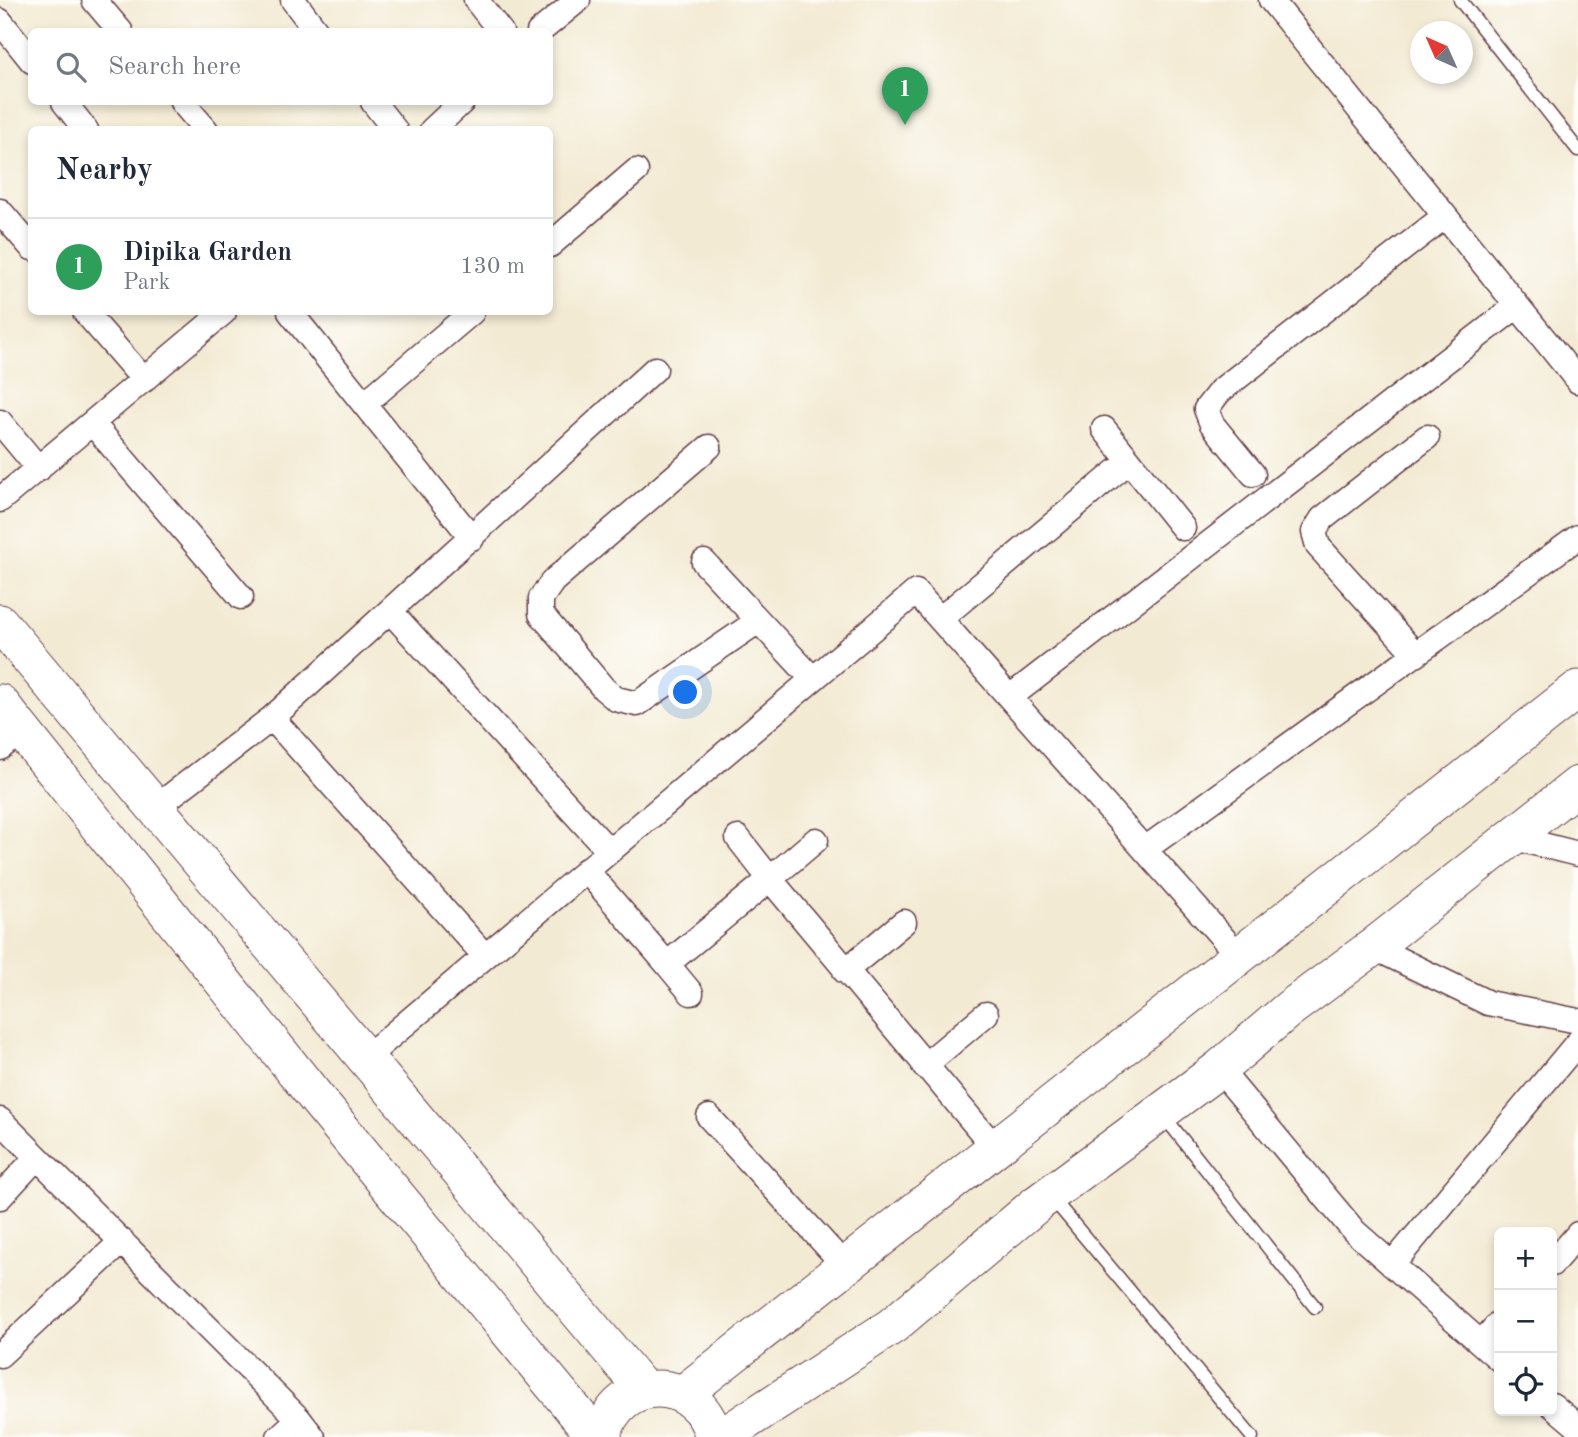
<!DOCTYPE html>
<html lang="en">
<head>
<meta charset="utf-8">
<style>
  body { margin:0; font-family:"Old Standard TT",serif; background:#f2f2f3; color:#1f2937 }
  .controls { position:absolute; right:21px; bottom:21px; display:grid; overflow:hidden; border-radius:10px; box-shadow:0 4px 10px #0003 }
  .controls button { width:63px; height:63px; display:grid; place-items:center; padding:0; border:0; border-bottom:2px solid #e0e1e3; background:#fff; color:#1f2937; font:35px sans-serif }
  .compass { position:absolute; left:1410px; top:21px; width:63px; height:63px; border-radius:50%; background:#fff; box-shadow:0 4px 10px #0003; rotate:315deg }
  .you { position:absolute; left:686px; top:693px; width:24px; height:24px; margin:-18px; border:5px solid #fff; border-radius:50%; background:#1a73e8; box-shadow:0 0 0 10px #1a73e833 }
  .badge { display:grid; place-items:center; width:46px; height:46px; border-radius:50%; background:#d1495b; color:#fff; font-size:23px; font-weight:700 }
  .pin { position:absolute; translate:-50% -58px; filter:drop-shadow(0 2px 4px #0008) }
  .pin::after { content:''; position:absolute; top:37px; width:24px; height:21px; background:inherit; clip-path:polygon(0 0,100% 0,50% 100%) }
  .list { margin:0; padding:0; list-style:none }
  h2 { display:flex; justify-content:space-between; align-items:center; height:91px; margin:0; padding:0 28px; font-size:30px }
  h2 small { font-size:23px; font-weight:400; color:#747a83 }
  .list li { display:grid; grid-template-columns:46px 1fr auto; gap:21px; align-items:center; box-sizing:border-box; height:98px; padding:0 28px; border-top:2px solid #e0e1e3 }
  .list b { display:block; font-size:26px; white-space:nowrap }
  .list p { margin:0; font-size:23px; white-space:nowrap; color:#747a83 }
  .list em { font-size:23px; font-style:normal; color:#747a83 }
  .icon { flex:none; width:38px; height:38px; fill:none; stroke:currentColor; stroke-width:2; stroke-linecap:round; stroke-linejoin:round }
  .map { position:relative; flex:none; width:1578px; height:1437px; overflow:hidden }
  .search { position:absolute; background:#fff; box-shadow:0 4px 10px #0003; left:28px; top:28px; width:525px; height:77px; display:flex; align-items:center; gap:18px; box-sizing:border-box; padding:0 24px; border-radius:10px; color:#747a83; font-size:26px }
  .panel { position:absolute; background:#fff; box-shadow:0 4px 10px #0003; left:28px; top:126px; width:525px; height:189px; border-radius:10px }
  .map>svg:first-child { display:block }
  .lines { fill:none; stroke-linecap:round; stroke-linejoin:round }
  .lane-casing { stroke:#633d44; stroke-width:15 }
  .street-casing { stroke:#633d44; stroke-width:27 }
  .secondary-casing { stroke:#633d44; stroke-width:39 }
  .lane { stroke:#fff; stroke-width:12 }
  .street { stroke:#fff; stroke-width:24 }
  .secondary { stroke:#fff; stroke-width:37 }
</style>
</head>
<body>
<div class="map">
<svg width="1578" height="1437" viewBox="0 0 1578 1437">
  <rect width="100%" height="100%" fill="#fdfcf7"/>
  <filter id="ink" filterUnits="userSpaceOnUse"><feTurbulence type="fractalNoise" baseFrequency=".0143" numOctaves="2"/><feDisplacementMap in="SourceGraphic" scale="14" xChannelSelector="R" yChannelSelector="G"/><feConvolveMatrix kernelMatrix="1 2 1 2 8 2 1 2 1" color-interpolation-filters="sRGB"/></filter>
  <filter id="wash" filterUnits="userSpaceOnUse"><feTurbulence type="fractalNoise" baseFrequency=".00686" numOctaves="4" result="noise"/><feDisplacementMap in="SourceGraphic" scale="28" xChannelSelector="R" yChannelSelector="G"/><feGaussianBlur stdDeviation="1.57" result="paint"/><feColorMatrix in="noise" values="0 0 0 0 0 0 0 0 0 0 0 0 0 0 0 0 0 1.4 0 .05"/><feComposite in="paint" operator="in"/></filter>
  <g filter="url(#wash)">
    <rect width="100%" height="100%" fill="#f3ead3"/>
  </g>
  <g filter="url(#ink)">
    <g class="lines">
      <defs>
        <path id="lane" d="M1460,0L1578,150
          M1163,1115L1315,1307
          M1052,1198L1252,1437"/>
        <path id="street" d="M94,0L121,32
          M293,0L317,32
          M476,0L501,32
          M1271,0L1578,381
          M0,21L32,61
          M539,32L578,0
          M64,102L86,130
          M182,102L206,130
          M373,102L395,130
          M432,130L462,102
          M0,211L32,248
          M550,245L636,171
          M85,312L144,380
          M290,312L472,538
          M364,404L472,312
          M0,422L39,469
          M93,424L241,597
          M1104,429L1183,528
          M709,447L553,581L541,598V614L604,689L616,699L637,704L758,621
          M1253,474L1212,424L1206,409L1220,391L1445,216
          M0,500L224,312
          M704,562L812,678
          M391,612L609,851
          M940,619L1129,461
          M1416,655L1318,546L1314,532L1322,519L1427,437
          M1010,697L1517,306
          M272,718L485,956
          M0,748L23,730
          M155,808L272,718L655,369
          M1511,837L1578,854
          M738,838L770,879L816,840
          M1145,849L1578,537
          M586,870L667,964L770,879L995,1148
          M1373,947L1488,1003L1578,1021
          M667,964L691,993
          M845,971L904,922
          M365,1058L916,592L1239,956
          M924,1066L986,1014
          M1219,1069L1354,1231L1499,1359
          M709,1117L845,1266
          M0,1120L299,1419L313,1437
          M0,1197L37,1157
          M1552,1264L1578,1234
          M1392,1265L1578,1042
          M1481,1343L1499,1323
          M0,1355L122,1241
          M1552,1405L1578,1427
          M279,1437L299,1419"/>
        <path id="secondary" d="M0,623L644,1390
          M0,703L321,1104L596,1437
          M683,1394L1578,689
          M602,1437C617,1373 698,1373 714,1437
          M722,1437L892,1326L1038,1203L1219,1069L1289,1009L1373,947L1578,785"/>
      </defs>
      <use href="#lane" class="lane-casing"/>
      <use href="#street" class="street-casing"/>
      <use href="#secondary" class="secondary-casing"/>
      <use href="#lane" class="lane"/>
      <use href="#street" class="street"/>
      <use href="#secondary" class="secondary"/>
    </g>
  </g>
</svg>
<div class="controls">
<button>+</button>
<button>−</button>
<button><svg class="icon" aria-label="locate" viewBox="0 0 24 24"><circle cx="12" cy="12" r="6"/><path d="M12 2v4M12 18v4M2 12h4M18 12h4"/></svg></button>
</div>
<svg class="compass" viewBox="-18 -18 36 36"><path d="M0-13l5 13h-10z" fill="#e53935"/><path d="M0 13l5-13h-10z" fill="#747a83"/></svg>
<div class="you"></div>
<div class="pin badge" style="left:905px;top:125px;background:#2e9e5b">1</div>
<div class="search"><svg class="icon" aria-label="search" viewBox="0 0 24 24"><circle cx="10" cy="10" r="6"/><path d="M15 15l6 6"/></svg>Search here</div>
<section class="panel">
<h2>Nearby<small></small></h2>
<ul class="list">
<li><span class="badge" style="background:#2e9e5b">1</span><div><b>Dipika Garden</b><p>Park</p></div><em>130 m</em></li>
</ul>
</section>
</div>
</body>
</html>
